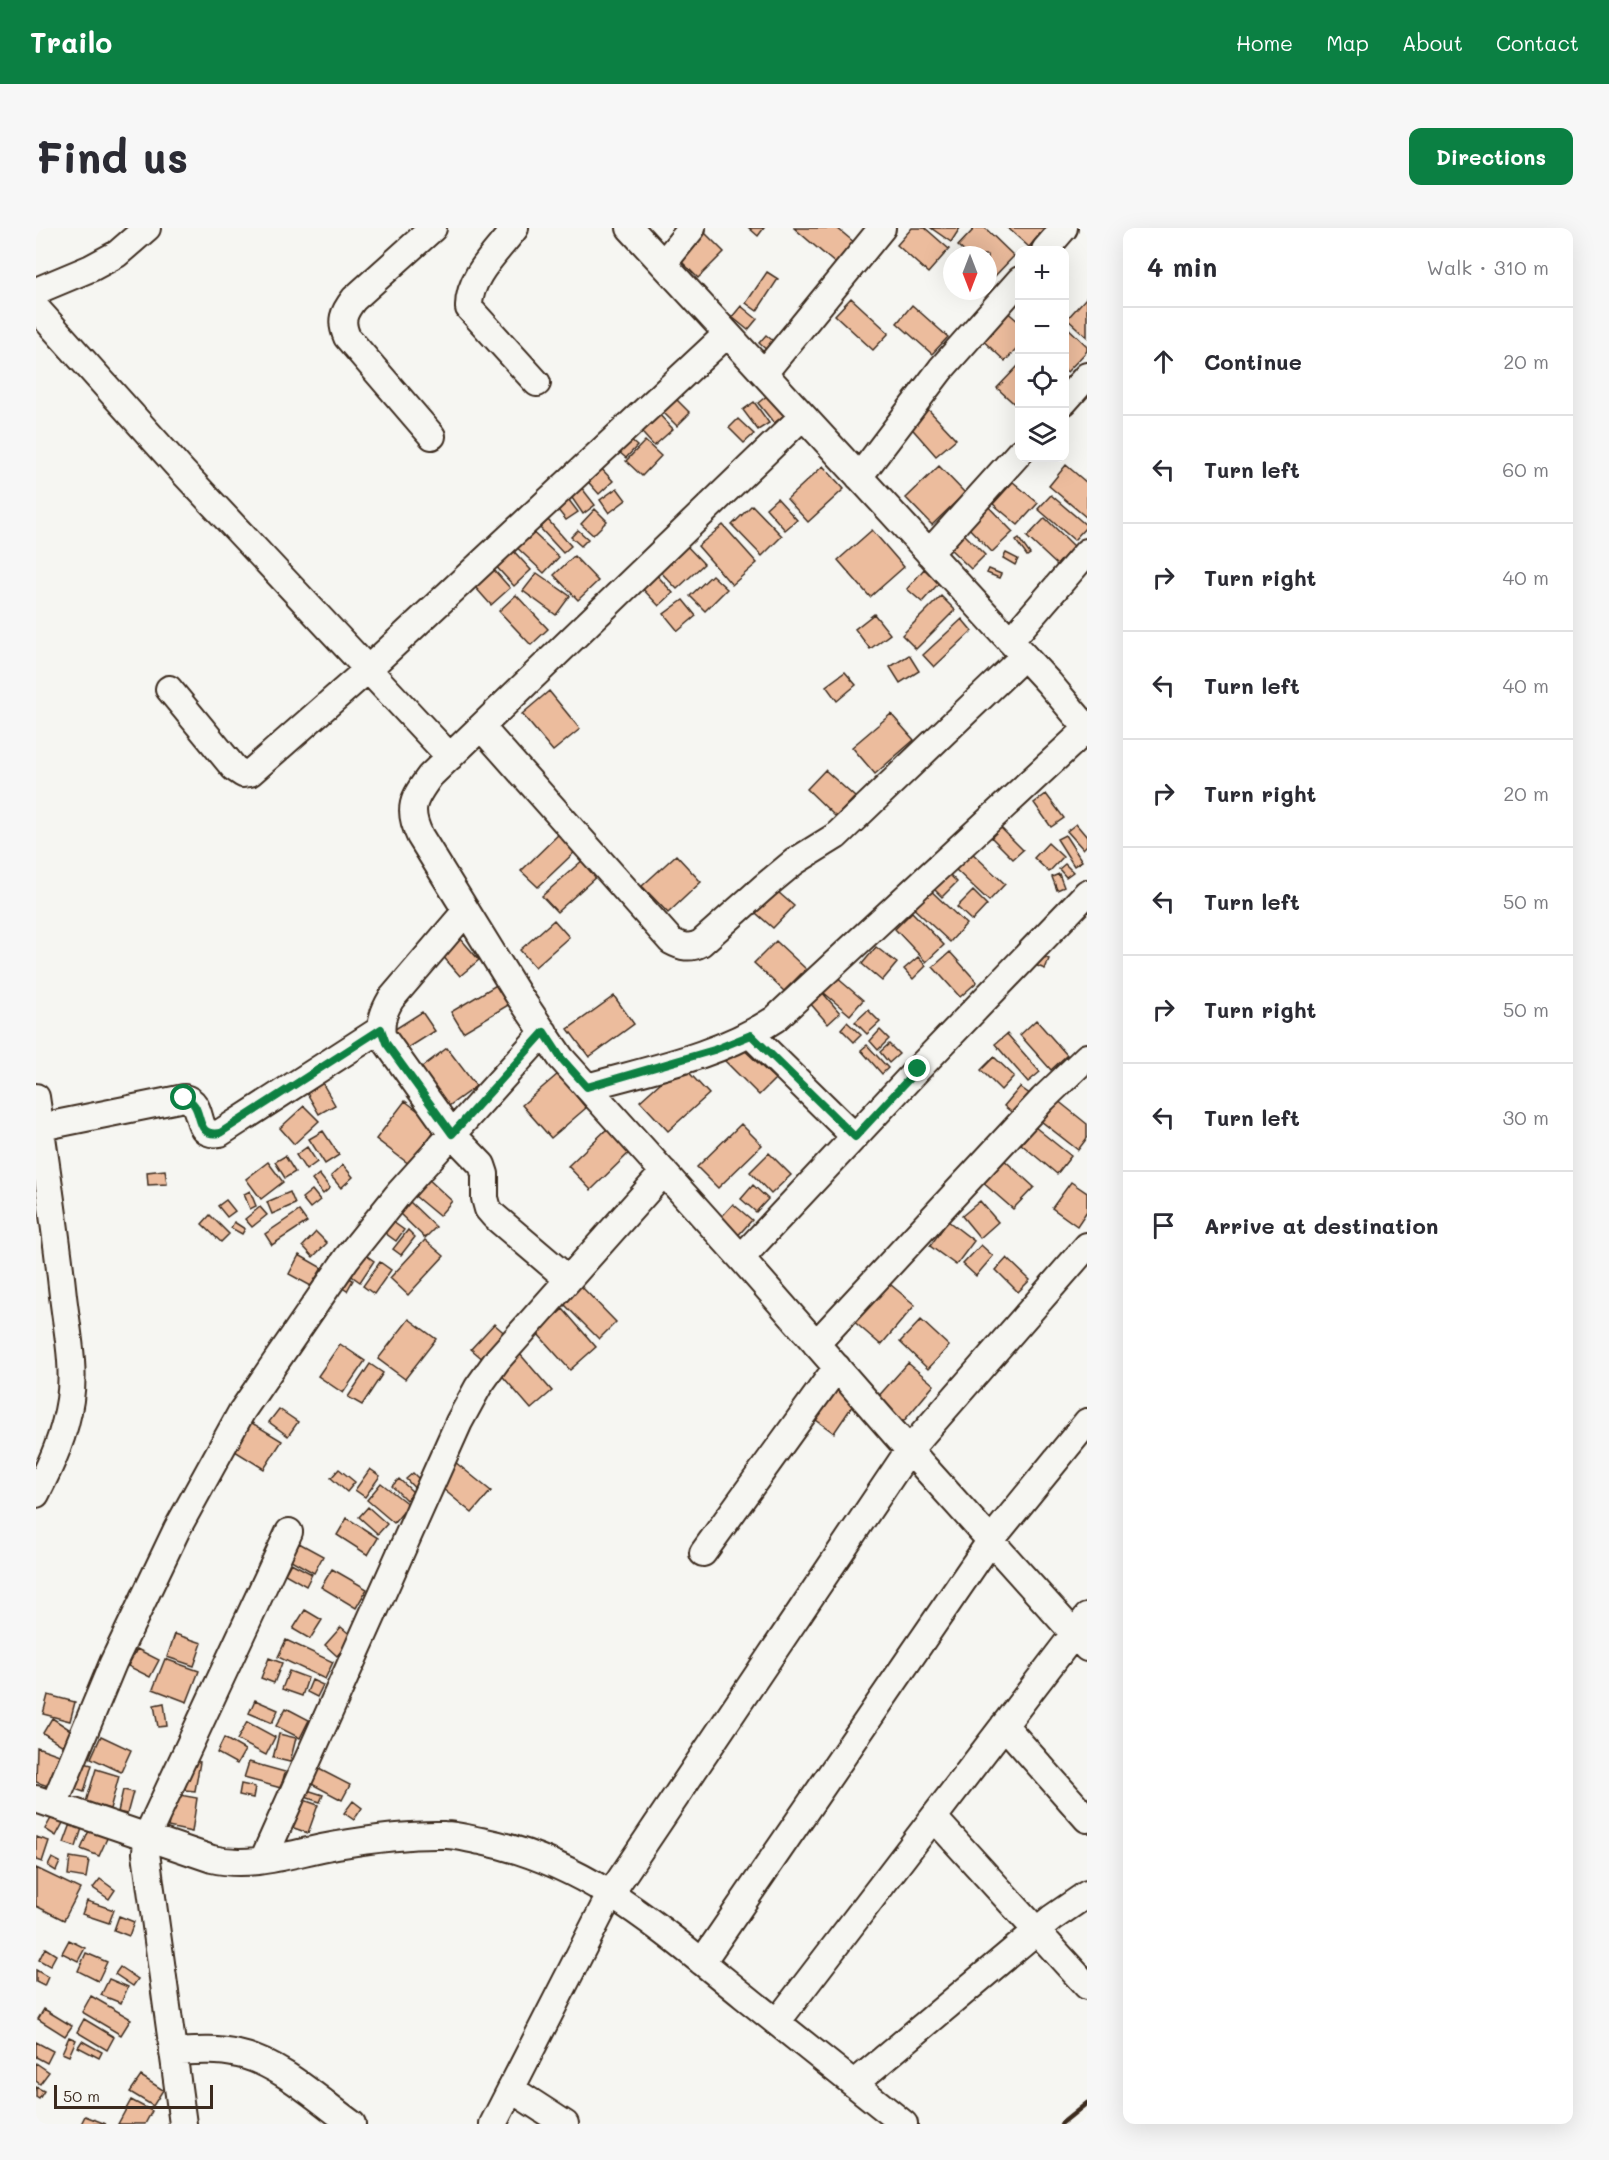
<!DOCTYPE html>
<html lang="en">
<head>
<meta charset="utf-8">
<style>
  body { margin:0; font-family:Mali,sans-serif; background:#f7f7f7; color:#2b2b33 }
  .controls { position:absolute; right:18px; top:18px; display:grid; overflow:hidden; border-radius:12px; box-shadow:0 6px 24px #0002 }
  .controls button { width:54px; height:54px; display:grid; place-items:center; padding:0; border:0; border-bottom:2px solid #e1e1e2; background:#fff; color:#2b2b33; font:30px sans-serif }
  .compass { position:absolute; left:907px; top:18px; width:54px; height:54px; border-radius:50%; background:#fff; box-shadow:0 6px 24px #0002; rotate:180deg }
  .scale { position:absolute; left:18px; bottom:15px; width:159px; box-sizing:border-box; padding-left:6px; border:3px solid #3b2a1e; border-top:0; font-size:16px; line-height:21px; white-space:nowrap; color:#3b2a1e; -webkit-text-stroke:4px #f6f6f2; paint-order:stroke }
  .stop { position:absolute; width:18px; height:18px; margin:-14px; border:4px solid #0b8043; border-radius:50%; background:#fff }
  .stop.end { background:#0b8043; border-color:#fff; box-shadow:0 2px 6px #0008 }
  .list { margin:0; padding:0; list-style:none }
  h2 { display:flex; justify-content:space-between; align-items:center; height:78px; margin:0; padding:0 24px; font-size:26px }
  h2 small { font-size:20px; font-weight:400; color:#7c7c81 }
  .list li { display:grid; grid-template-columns:39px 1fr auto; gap:18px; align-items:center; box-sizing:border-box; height:108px; padding:0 24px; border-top:2px solid #e1e1e2 }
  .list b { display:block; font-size:22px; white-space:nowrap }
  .list em { font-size:20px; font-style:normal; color:#7c7c81 }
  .icon { flex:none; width:33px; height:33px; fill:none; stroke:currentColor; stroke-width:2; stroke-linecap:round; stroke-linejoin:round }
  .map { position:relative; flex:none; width:1051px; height:1896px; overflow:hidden; border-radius:12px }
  header { display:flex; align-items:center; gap:36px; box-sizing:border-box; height:84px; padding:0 30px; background:#0b8043; color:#fff }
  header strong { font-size:28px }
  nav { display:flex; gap:33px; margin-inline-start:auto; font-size:21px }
  .intro { display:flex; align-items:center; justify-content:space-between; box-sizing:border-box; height:144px; padding:0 36px }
  h1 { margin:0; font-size:42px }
  .button { padding:15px 27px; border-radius:12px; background:#0b8043; color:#fff; font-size:21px; font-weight:700 }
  main { display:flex; gap:36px; padding:0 36px }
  aside { flex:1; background:#fff; border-radius:12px; box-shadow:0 6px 24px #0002 }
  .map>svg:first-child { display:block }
  .building { fill:#ecbc9d; stroke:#3b2a1e; stroke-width:1.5 }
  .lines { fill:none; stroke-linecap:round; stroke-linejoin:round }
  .minor-casing { stroke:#3b2a1e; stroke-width:30 }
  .minor { stroke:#f6f6f2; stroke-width:26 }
  .rail { stroke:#3b2a1e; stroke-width:4.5 }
  .route { stroke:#0b8043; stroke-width:8 }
</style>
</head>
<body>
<header>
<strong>Trailo</strong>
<nav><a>Home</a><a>Map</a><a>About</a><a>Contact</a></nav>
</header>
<div class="intro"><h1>Find us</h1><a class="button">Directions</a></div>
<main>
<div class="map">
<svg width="1051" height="1896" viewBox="0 0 1051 1896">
  <rect width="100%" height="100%" fill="#f6f6f2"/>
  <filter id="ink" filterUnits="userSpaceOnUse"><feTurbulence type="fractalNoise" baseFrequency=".0167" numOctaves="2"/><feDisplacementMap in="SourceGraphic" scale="12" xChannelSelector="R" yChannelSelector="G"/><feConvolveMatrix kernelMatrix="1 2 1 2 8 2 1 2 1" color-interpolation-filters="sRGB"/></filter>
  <g filter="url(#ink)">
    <path class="building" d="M713,0H728L722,8Z
      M758,0H801L819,15L801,37Z
      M876,0H889L913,21L892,45L861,17Z
      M895,0H924L915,14Z
      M939,0H949L978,28L957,50L952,46V27H932L922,18Z
      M972,0H1009L993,19Z
      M665,1L688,24L662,50L639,27Z
      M731,44L742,51L721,83L710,75Z
      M815,70L853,105L837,122L799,87Z
      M1050,70L1051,71V109L1031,91Z
      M876,77L912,109L896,126L861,95Z
      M705,78L721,91L712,102L696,89Z
      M968,81L984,95V118L969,133L942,108Z
      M1028,96L1051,118V123L1031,144L1028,141Z
      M730,107L741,116L734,125L723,115Z
      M983,137H984V181L961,160Z
      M633,164L654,185L641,198L620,177Z
      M733,166L750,186L738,195L722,175Z
      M718,174L733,195L722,202L707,182Z
      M889,178L920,211L900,228L871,195Z
      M617,180L637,201L618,218L599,197Z
      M702,191L718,206L708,215L693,200Z
      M587,206L601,218L590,230L576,218Z
      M609,213L625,228L606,248L590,233Z
      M561,236L577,253L563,266L547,248Z
      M1030,237L1051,255V290L1013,258Z
      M787,238L808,261L772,294L751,271Z
      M903,238L929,265L896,297L870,270Z
      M977,254L1002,275L982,297L957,276Z
      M545,259L559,277L547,286L534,267Z
      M581,260L590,272L573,285L564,272Z
      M529,267L542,284L530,292L517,276Z
      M1015,267L1051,298L1038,312L1002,281Z
      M741,270L761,292L749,302L730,280Z
      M947,273L977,304L956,324L926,293Z
      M716,277L746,308L726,328L696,297Z
      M559,281L571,293L557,307L545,296Z
      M1009,290L1038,318L1021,337L991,309Z
      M512,292L535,318L527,325L504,300Z
      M687,297L721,335L696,357L662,318Z
      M490,298L523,329L508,345L475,314Z
      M542,302L552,311L545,318L535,309Z
      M836,302L868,339L834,369L802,332Z
      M925,303L949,327L935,341L910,317Z
      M983,311L994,326L991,328L980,313Z
      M647,314L668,336L641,361L620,339Z
      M473,318L495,342L478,358L456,334Z
      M970,325L982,331L979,337L967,330Z
      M538,328L562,353L542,372L518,347Z
      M451,334L474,360L455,377L432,351Z
      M888,341L903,355L886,374L871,361Z
      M953,341L965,346L963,350L951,345Z
      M617,343L637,365L623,378L602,356Z
      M501,345L534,368L520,387L487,363Z
      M676,347L691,361L669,383L654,368Z
      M480,367L512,401L495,417L463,383Z
      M905,368L919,382L880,421L866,407Z
      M647,372L660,388L642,403L628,386Z
      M838,386L854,406L834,421L819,401Z
      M926,391L936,403L898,439L887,427Z
      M873,427L883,443L864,455L854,439Z
      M809,444L820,457L801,473L790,458Z
      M513,463L544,501L517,523L486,486Z
      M855,486L878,512L839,546L816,519Z
      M789,542L819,569L800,589L771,561Z
      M1010,566L1028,590L1015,599L998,575Z
      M1040,596L1051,609V617L1047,621L1031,603Z
      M963,598L987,622L977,631L953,607Z
      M526,603L543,620L502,659L485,643Z
      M1029,607L1046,633L1038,638L1021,611Z
      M1012,615L1027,629L1013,644L998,630Z
      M935,624L969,656L953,673L919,641Z
      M640,627L665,654L632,685L606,658Z
      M548,631L562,647L521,684L506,668Z
      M1029,636L1037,644L1030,649L1023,641Z
      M907,640L921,654L906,669L892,655Z
      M1023,646L1028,659L1021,662L1016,649Z
      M734,657L758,678L737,700L713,679Z
      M891,659L930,696L914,714L874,677Z
      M937,663L951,677L936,693L921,679Z
      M876,684L908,717L890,734L859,701Z
      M518,692L533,709L499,739L484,722Z
      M424,710L443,732L424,748L405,726Z
      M740,713L770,741L748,763L718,735Z
      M840,719L861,735L846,753L826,736Z
      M914,724L941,754L924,769L897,739Z
      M1003,727L1013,731L1009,741L999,737Z
      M882,729L890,738L877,751L868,741Z
      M800,749L827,772L814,787L787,764Z
      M462,756L474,776L427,804L415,784Z
      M786,764L804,785L792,796L774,775Z
      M578,768L598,796L553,829L532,801Z
      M832,782L844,794L831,806L819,794Z
      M386,784L399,803L369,822L356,803Z
      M1000,792L1031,827L1015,842L984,807Z
      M811,794L825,807L818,814L805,801Z
      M844,802L853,811L842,822L834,813Z
      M971,806L1004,844L992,854L959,816Z
      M853,816L863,826L853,835L844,824Z
      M831,817L852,840L846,846L825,822Z
      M704,818L739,851L723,867L689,833Z
      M411,820L440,858L410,880L382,842Z
      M958,829L978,848L965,862L945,842Z
      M645,836L673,866L632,903L604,873Z
      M522,846L550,880L515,910L486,877Z
      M284,851L299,877L283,886L268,860Z
      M984,859L995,867L979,887L968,878Z
      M1021,872L1051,896V910L1042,922L1005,893Z
      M369,873L402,898L373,936L340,911Z
      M268,878L283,893L258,916L244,900Z
      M705,896L726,917L682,960L661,939Z
      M999,899L1035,928L1021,946L985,916Z
      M572,900L595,923L555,962L532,938Z
      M287,903L303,927L289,936L273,911Z
      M271,919L281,934L270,942L260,927Z
      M733,925L755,947L735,966L714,944Z
      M249,928L259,944L249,950L239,934Z
      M966,930L998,959L977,981L945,953Z
      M232,934L247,954L225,971L210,951Z
      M307,937L317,949L305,960L295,948Z
      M129,942L131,956L112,957L111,944Z
      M283,946L294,960L287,966L276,952Z
      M389,948L416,973L403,988L374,964Z
      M1035,954L1051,965V983L1041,998L1016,980Z
      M717,957L732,971L720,984L705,971Z
      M276,962L284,972L274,980L266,970Z
      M214,963L220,978L214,981L208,966Z
      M254,964L259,976L236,986L231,974Z
      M190,972L199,983L191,989L182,978Z
      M944,973L962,994L944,1010L926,988Z
      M374,974L400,999L389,1010L363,985Z
      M697,976L716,992L698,1012L679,996Z
      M224,979L231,987L216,999L209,991Z
      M263,983L271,994L236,1017L229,1006Z
      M174,987L193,1006L185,1014L166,996Z
      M912,993L938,1013L920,1037L894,1018Z
      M198,994L209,1001L206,1006L195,1000Z
      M357,994L368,1002L360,1013L349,1005Z
      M372,1002L379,1009L365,1027L357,1021Z
      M280,1004L291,1015L277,1029L267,1018Z
      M389,1012L408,1028L372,1067L354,1050Z
      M945,1017L957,1028L940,1048L927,1036Z
      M324,1023L338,1033L324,1054L310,1044Z
      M263,1027L286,1040L275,1058L253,1046Z
      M971,1030L994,1052L982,1064L960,1042Z
      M344,1034L355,1042L338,1066L327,1058Z
      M308,1047L317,1052L311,1063L302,1057Z
      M849,1052L879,1077L845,1117L815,1091Z
      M542,1055L580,1094L563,1111L524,1072Z
      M527,1081L560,1119L534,1142L501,1105Z
      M373,1091L400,1111L369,1151L342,1131Z
      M885,1092L913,1118L892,1141L864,1114Z
      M458,1096L472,1108L449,1133L435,1121Z
      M304,1116L329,1133L307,1165L282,1148Z
      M483,1125L516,1163L495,1181L462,1143Z
      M872,1135L898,1157L867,1194L840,1171Z
      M334,1136L347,1145L326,1177L312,1169Z
      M798,1159L819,1174L798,1205L776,1189Z
      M243,1181L262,1194L252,1208L233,1194Z
      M211,1192L246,1213L228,1241L194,1220Z
      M419,1234L455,1263L436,1285L401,1256Z
      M303,1241L319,1254L311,1264L295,1250Z
      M334,1241L344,1248L329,1269L319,1262Z
      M377,1245L390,1258L383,1265L370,1251Z
      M363,1251L377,1264L370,1272L356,1258Z
      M345,1255L373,1277L358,1295L331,1272Z
      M332,1279L351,1296L342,1306L323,1289Z
      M311,1290L342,1310L332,1327L301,1307Z
      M263,1315L287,1328L278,1345L255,1332Z
      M255,1335L276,1346L270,1358L249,1346Z
      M296,1341L331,1361L320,1380L285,1359Z
      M269,1382L286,1392L274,1411L257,1401Z
      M305,1399L317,1409L301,1428L289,1417Z
      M139,1406L166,1415L158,1438L131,1429Z
      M250,1412L297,1434L289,1451L242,1429Z
      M101,1421L123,1432L114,1449L92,1438Z
      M233,1430L246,1435L238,1455L225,1450Z
      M129,1431L163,1443L151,1474L117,1461Z
      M253,1443L272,1450L266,1468L246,1461Z
      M276,1452L287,1457L281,1469L271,1464Z
      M12,1467L39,1474L34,1493L7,1486Z
      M219,1472L242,1482L236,1495L213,1485Z
      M128,1475L131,1498L122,1499L118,1477Z
      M250,1480L273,1492L264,1510L240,1498Z
      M16,1490L36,1503L27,1518L7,1505Z
      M211,1494L239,1509L230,1527L201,1512Z
      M243,1506L260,1510L254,1534L237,1530Z
      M65,1508L95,1522L85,1544L55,1530Z
      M188,1510L209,1522L201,1536L181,1525Z
      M1,1519L29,1529L18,1560L0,1554Z
      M40,1533L56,1537L48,1564L33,1559Z
      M153,1533L164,1534L159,1563L149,1562Z
      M213,1534L249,1544L245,1560L208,1550Z
      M279,1539L314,1557L306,1572L272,1554Z
      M60,1541L83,1548L74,1581L50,1574Z
      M205,1556L219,1559L217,1570L203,1567Z
      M268,1561L287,1567L284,1574L266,1568Z
      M87,1562L97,1564L91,1586L82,1584Z
      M138,1566L161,1570L156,1604L132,1599Z
      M265,1571L282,1577L272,1605L255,1599Z
      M317,1573L326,1580L318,1592L308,1585Z
      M17,1587L28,1593L20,1608L9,1601Z
      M36,1593L47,1597L40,1619L28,1615Z
      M55,1598L73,1606L63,1628L45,1621Z
      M0,1609L13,1613L6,1634L0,1632Z
      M34,1629L53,1632L50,1650L32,1647Z
      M16,1630L24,1634L20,1643L12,1638Z
      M0,1640L44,1661L28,1692L0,1678Z
      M64,1651L79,1662L73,1671L57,1660Z
      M51,1673L78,1682L73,1695L46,1686Z
      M83,1688L98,1694L93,1708L78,1702Z
      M33,1712L49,1720L42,1733L26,1725Z
      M9,1720L20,1727L14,1738L3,1732Z
      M50,1725L71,1734L62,1753L42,1743Z
      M84,1739L102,1751L97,1758L79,1746Z
      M0,1742L12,1749L8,1758L0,1754Z
      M73,1751L92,1759L85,1775L65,1767Z
      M55,1768L95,1791L85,1807L46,1784Z
      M8,1781L36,1798L29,1808L2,1791Z
      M48,1791L78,1809L71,1822L41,1804Z
      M33,1809L40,1812L33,1828L26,1825Z
      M46,1813L66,1824L63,1830L42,1819Z
      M0,1814L17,1823L11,1835L0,1829Z
      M0,1835L13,1844L4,1856L0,1853Z
      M105,1848L127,1862L117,1878L94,1864Z
      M0,1859L8,1863L3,1871L0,1869Z
      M95,1872L116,1883L109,1896H82Z
      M49,1888L70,1896H45Z"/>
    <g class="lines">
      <defs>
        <path id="minor" d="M479,0C462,23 432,49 433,80L501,155
          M594,0L1013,455L1051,500
          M1009,22L1028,0
          M627,36L656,0
          M0,63L55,40L81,26L111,0
          M0,80L147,244L414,529
          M728,145L846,0
          M1028,174L1051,148
          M767,188L394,548C377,571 371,581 384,608L481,765L525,830L705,1030L873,1222L1051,1420
          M396,208L311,109C304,93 307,85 318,71L397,0
          M823,249L905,141L984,52
          M893,325L984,224
          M974,413L1051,324
          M133,461L198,540L207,546L214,545L331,442L691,106
          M445,499L635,713C646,719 654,721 665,715L729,658L758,634L800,608L988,428
          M430,683L355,771C348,783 344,793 346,808L416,906L446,937L449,946V970L452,981L458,988L532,1051
          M715,807L819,909
          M551,859C615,841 683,828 739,791L1051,501
          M0,869C10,936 20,1001 27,1068C31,1102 39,1138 34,1172C29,1206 16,1235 0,1266
          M5,899L148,870C171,875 155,910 184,905L345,801
          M705,1030L882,841L1051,665
          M780,1116L1007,871L1051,829
          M667,1325L801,1139
          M968,1497L1051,1591
          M0,1571L176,1631C218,1641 259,1624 301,1617C336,1611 373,1606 409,1607C421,1607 433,1611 445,1613C552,1634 626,1702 708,1768C761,1811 815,1853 868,1896
          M18,1577L77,1435L141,1301L206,1183L311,1030L364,964L508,804
          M898,1590L1051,1758
          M227,1632L423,1194L442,1159L462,1131L628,944
          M666,1734L955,1312L1051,1194
          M741,1794L1051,1389
          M137,1824C158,1823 180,1821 202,1826C242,1834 283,1872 316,1896
          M818,1856L1016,1690L1051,1666
          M475,1861L529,1896
          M147,1896L110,1625L111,1608L253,1304
          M457,1896L575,1665L873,1222L1051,1018"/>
      </defs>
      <use href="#minor" class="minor-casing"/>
      <use href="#minor" class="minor"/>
      <path class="rail" d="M1025,1896L1051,1875"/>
    </g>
  </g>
  <g class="lines" filter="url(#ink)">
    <path class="route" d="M148,870C171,876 155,910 184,905L345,801L350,815L416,906L508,804L525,830L551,859L678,822L715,807L819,909L882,841"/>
  </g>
</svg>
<div class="controls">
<button>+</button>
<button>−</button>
<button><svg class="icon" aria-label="locate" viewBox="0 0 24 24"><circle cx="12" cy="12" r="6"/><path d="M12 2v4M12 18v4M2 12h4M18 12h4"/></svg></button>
<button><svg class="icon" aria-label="layers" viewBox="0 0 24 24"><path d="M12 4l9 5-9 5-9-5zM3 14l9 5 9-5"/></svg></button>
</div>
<svg class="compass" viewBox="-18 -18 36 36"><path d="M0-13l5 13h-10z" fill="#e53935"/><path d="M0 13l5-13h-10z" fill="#7c7c81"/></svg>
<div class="scale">50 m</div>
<div class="stop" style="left:148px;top:870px"></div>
<div class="stop end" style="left:882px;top:841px"></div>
</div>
<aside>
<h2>4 min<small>Walk · 310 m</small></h2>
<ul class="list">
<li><svg class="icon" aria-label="ahead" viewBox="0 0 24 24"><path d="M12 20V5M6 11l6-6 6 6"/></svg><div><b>Continue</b></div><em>20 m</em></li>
<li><svg class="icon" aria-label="left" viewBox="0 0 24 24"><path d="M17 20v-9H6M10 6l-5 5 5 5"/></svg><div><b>Turn left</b></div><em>60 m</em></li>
<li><svg class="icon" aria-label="right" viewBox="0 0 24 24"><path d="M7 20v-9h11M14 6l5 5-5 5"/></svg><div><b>Turn right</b></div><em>40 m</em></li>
<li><svg class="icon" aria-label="left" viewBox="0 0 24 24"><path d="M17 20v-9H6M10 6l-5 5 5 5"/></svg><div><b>Turn left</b></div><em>40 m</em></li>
<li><svg class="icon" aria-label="right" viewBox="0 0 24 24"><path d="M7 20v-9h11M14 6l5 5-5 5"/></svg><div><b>Turn right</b></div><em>20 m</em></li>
<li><svg class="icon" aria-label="left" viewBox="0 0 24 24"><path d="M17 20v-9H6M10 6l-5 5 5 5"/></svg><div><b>Turn left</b></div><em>50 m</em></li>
<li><svg class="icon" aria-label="right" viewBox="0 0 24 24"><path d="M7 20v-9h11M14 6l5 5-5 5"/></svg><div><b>Turn right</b></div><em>50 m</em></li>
<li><svg class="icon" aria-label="left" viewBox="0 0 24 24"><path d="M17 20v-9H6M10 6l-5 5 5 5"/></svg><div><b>Turn left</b></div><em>30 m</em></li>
<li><svg class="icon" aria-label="arrive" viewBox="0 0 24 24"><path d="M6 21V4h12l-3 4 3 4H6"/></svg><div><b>Arrive at destination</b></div></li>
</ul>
</aside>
</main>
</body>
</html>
